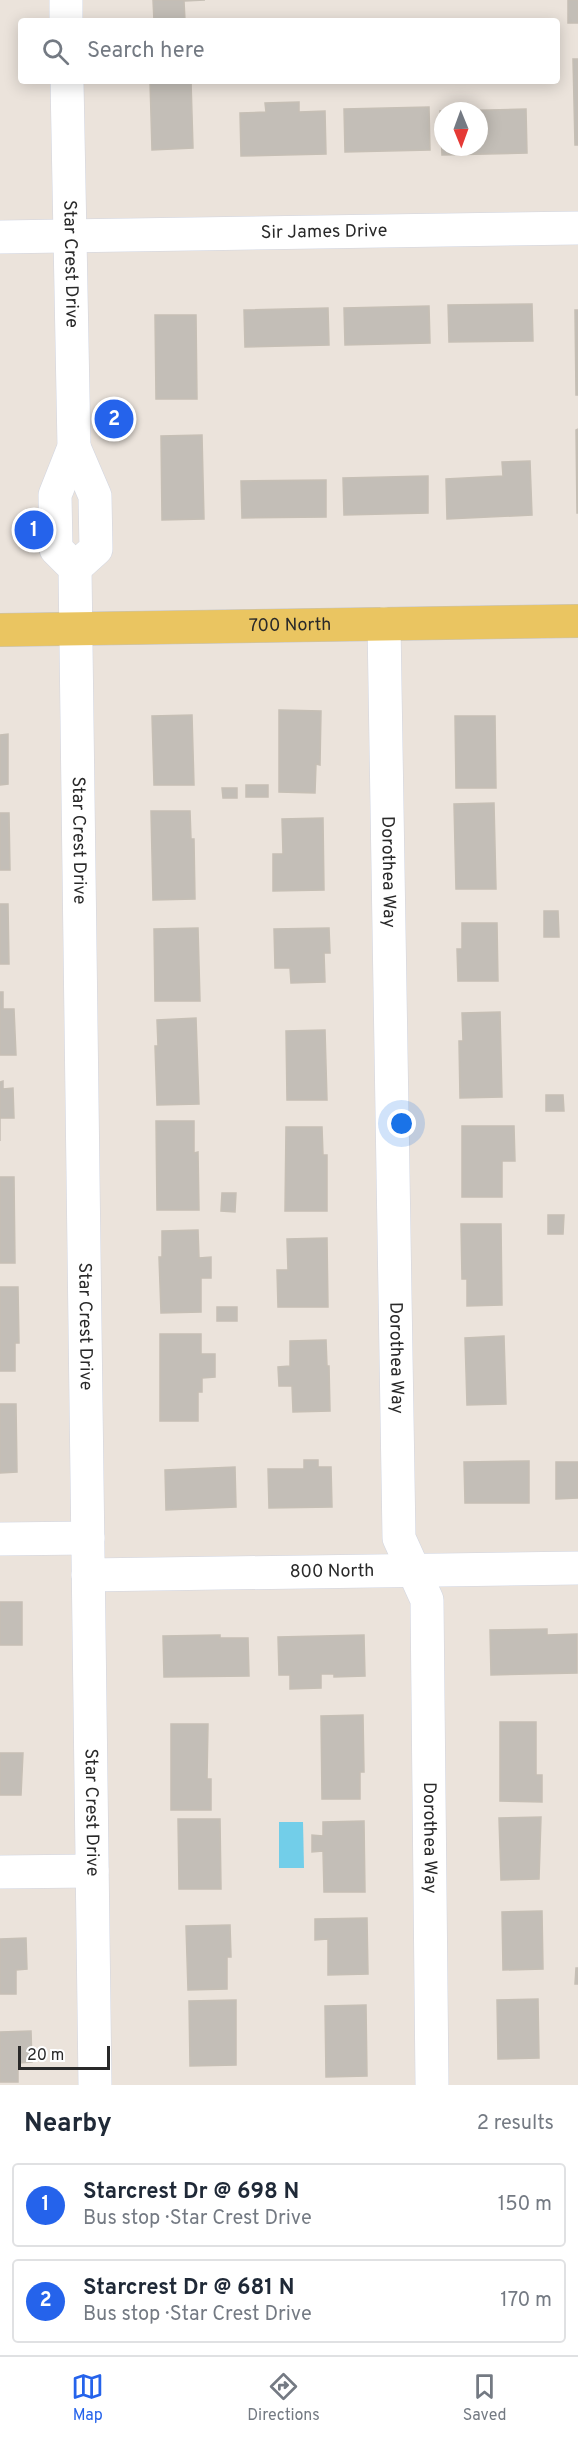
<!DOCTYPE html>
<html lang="en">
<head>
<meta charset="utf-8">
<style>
  body { margin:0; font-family:Overpass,sans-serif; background:#f2f2f3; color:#1f2937 }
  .compass { position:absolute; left:434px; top:102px; width:54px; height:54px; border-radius:50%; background:#fff; box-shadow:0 3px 15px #0003; rotate:179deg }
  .scale { position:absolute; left:18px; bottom:15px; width:92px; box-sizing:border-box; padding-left:6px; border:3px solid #292929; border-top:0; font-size:16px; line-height:21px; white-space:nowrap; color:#292929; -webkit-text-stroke:4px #fff; paint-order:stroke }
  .you { position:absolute; left:402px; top:1124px; width:21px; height:21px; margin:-15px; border:4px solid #fff; border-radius:50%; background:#1a73e8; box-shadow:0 0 0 9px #1a73e833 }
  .badge { display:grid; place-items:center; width:39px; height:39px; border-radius:50%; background:#2563eb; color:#fff; font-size:20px; font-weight:700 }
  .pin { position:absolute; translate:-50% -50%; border:3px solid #fff; box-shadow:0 2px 6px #0006 }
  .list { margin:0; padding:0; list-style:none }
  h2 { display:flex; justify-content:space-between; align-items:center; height:78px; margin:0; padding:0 24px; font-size:26px }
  h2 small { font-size:20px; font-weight:400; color:#747a83 }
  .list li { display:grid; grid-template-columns:39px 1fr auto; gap:18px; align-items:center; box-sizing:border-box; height:84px; margin:0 12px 12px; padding:0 12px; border:2px solid #e0e1e3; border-radius:6px }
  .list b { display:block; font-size:22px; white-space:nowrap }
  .list p { margin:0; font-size:20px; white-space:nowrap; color:#747a83 }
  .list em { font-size:20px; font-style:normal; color:#747a83 }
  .icon { flex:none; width:33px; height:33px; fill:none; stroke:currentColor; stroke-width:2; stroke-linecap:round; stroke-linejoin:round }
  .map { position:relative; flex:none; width:578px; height:2085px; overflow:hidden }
  .search { position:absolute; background:#fff; box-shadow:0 3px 15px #0003; left:18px; right:18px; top:18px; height:66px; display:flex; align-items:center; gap:15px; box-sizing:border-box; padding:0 21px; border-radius:6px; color:#747a83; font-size:22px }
  .sheet { height:270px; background:#fff }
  nav { display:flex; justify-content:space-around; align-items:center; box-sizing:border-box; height:84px; border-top:2px solid #e0e1e3; background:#fff; font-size:16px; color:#747a83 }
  nav a { display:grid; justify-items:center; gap:3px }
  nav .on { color:#2563eb }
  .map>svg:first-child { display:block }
  .water { fill:#72cee9 }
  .building { fill:#c3beb7; stroke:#c6bfb5; stroke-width:1.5 }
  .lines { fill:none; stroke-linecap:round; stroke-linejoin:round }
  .street-casing { stroke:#d1d5e1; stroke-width:34 }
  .primary-casing { stroke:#c3c3c3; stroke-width:34 }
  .street { stroke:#fff; stroke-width:33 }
  .primary { stroke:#eac561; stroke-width:33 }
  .labels { text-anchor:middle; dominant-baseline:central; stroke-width:5; stroke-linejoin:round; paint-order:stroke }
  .street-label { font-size:18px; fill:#292929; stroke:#fff }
</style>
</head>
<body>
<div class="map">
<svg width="578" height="2085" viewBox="0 0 578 2085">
  <rect width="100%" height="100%" fill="#ebe3db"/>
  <path class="water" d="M279,1822H303L304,1868H279Z"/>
  <path class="building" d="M153,0H205L184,1L185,21H154Z
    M568,0H578V23H568Z
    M573,59H578V145H575Z
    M150,81H191L193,148L152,150Z
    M299,102V112L325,111L326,154L241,156L240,113L266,112L265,103Z
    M429,107L430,150L345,152L344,109Z
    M526,109L527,153L442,155L440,111H443V147H479V111H447Z
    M532,304L533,341L449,342L448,305Z
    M429,306L430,343L345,345L344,308Z
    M328,308L329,345L245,347L244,310Z
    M575,310H578V395H576Z
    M155,315H196L197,399H156Z
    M578,429V513H577L576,430Z
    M202,435L204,519L162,520L161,436Z
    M530,461L532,515L447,519L446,479L503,476L502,462Z
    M428,476V513L344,515L343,478Z
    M326,480V517L242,518L241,481Z
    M279,710L321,711L320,765L316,764L315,793L279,792Z
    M192,715L194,785H154L152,716Z
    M455,716H495L496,788H456Z
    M8,734V784L0,785V735Z
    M246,785H268V797H246Z
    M222,788H237V798H223Z
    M494,803L496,889H456L454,804Z
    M151,811H190L191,839H194L195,899L153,900Z
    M0,813H9L10,870H0Z
    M323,818L324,890L273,891V854H283L282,819Z
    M0,904H8L9,964H0Z
    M544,911H558L559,937H544Z
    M462,923H497L498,981H458L457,949H462Z
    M198,928L200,1001H155L154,929Z
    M329,928L330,953H324L325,982L291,983L290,968H275L274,929Z
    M0,992H3V1009H14L16,1055H0Z
    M500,1012L502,1097L460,1098L459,1041H463L462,1013Z
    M196,1018L199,1104L157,1105L155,1046H158L157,1020Z
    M325,1030L327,1100H287L286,1031Z
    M3,1081V1089L13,1088L14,1118H0V1141V1082Z
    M546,1095H563L564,1111H546Z
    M156,1121H194V1153L198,1152L199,1210H157Z
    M462,1126H514L515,1161H502V1197H462Z
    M286,1127H322L323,1155H327V1211H285Z
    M0,1177H14L15,1263H0Z
    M222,1193H236L235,1212L221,1211Z
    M548,1215H564L563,1234H548Z
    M461,1224H501L502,1305L467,1306V1279H462Z
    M198,1230L199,1258L211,1257V1278H201V1312L161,1313L159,1257H162V1231Z
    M327,1238L328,1307H278L277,1270H288L287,1239Z
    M0,1287H18L19,1343H15V1371H0Z
    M217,1307H237V1321H217Z
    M160,1334H201V1354H215V1377L202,1378V1392H198V1421H160Z
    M504,1336L506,1404L467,1405L465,1338Z
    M326,1340L327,1366H329L330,1411L293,1412L292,1386H279L278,1367L290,1366V1341Z
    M0,1404H16L17,1472L0,1473Z
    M304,1460H318V1467H331L332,1507L269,1508L268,1469H304Z
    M529,1461V1503H465L464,1462Z
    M556,1462H578V1498L556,1499Z
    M235,1467L236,1507L166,1510L165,1470Z
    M0,1602H22V1645H0Z
    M547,1629V1635L577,1634V1673L491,1675L490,1630Z
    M220,1635V1638H248L249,1676L164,1677L163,1636Z
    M364,1635L365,1676L334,1677V1674H321V1688L290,1689V1675H279L278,1637Z
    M363,1715L364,1772H360V1799H322L321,1716Z
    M500,1722H536V1775H542V1802L500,1801Z
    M171,1724H208L207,1779H211V1810H171Z
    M0,1753H23L21,1795H0Z
    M541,1817L539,1879L501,1880L499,1818Z
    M178,1819H220L221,1889H179Z
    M364,1821L365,1892H324L323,1851L312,1852V1835L323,1836V1822Z
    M542,1911L543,1969L503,1970L502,1912Z
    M367,1918L368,1974L328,1975V1939L315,1940V1919Z
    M230,1925L231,1957H227V1989L188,1990L186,1926Z
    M26,1938L27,1969L16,1970V1994H0V1939Z
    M576,1968H578V1984H575Z
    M538,1999L539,2058L498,2059L497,2000Z
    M236,2000V2065L190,2066L189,2001Z
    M366,2005L367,2076L326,2077L325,2006Z
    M31,2031L32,2062L18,2063V2082H0V2032Z"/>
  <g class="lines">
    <defs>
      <g id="street">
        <path d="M66,0V21"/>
        <path id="s1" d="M67,81L74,447L55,495L56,549L75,568L95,2085"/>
        <path id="s2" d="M0,237L578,228"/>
        <path d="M74,447L95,496L96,549L75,568"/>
        <path id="s3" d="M384,624L399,1538L427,1600L432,2085"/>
        <path d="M0,1539L88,1538"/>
        <path id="s4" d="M88,1575L578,1568"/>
        <path d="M0,1872L92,1871"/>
      </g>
      <g id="primary">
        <path id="s5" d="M0,630L578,621"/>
      </g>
    </defs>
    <use href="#street" class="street-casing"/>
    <use href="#primary" class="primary-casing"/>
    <use href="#street" class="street"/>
    <use href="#primary" class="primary"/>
  </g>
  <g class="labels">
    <g class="street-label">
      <text stroke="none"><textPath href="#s2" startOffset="324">Sir James Drive</textPath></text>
      <text stroke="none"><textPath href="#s1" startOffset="183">Star Crest Drive</textPath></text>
      <text stroke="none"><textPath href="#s5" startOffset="290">700 North</textPath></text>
      <text stroke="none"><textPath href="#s1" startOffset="771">Star Crest Drive</textPath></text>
      <text stroke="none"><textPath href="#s3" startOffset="248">Dorothea Way</textPath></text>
      <text stroke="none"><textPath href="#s1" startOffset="1257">Star Crest Drive</textPath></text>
      <text stroke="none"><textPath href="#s3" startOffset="734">Dorothea Way</textPath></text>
      <text stroke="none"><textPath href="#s4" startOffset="244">800 North</textPath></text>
      <text stroke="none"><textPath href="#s1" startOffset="1743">Star Crest Drive</textPath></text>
      <text stroke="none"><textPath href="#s3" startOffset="1220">Dorothea Way</textPath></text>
    </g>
  </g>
</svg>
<svg class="compass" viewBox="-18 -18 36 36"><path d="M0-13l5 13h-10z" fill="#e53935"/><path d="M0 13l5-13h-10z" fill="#747a83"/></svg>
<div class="scale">20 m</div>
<div class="you"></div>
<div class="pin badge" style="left:34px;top:530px">1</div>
<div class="pin badge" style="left:114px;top:419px">2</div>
<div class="search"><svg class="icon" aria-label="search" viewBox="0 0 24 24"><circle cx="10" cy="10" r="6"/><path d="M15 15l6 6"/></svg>Search here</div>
</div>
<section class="sheet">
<h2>Nearby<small>2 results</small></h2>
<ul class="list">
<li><span class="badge">1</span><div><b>Starcrest Dr @ 698 N</b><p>Bus stop · Star Crest Drive</p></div><em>150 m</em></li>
<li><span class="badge">2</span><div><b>Starcrest Dr @ 681 N</b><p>Bus stop · Star Crest Drive</p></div><em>170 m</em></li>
</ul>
</section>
<nav>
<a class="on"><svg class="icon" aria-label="map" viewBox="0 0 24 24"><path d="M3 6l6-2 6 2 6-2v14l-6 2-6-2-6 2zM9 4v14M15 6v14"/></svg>Map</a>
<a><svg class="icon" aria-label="directions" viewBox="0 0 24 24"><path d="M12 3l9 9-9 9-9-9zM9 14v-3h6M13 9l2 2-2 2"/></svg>Directions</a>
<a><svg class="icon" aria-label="saved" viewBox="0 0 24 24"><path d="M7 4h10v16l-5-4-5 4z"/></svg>Saved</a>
</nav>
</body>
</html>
